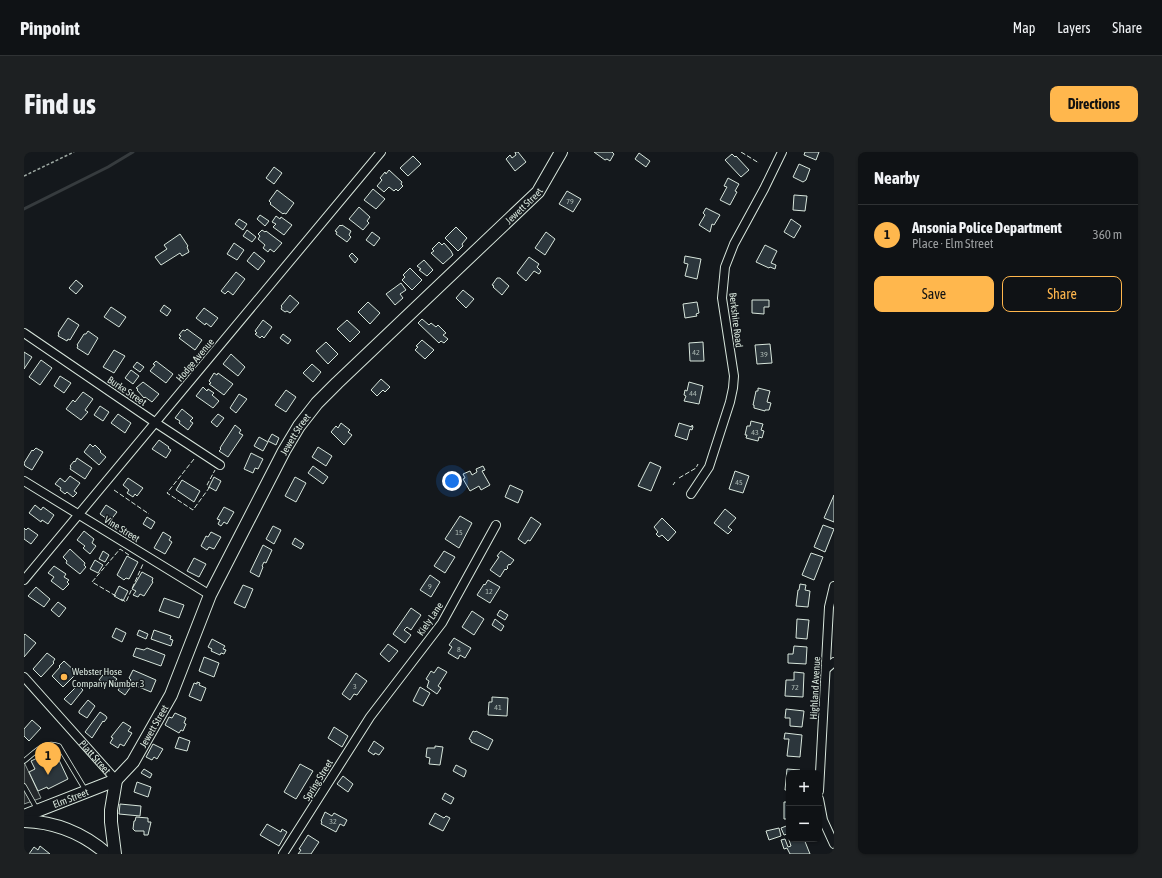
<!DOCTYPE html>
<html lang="en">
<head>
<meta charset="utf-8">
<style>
  body { margin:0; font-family:"Asap Condensed",sans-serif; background:#1d2022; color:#f1f3f6 }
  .controls { position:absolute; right:12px; bottom:12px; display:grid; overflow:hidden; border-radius:8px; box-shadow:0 1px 3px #0004 }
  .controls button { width:36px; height:36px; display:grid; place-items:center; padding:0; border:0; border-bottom:1px solid #2f3234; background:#0f1215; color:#f1f3f6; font:20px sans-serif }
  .you { position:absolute; left:428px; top:329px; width:14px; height:14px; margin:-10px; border:3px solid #fff; border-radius:50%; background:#1a73e8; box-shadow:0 0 0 6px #1a73e833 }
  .badge { display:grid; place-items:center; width:26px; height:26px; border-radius:50%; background:#ffb74d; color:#111; font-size:13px; font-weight:700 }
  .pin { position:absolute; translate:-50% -33px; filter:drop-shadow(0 1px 2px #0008) }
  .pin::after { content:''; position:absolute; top:21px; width:14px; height:12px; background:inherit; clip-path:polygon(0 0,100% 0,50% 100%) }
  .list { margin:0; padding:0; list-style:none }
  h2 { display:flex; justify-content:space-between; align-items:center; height:52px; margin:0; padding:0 16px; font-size:17px }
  h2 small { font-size:13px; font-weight:400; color:#9b9ea0 }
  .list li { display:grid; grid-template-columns:26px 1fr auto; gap:12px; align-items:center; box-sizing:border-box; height:60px; padding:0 16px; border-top:1px solid #2f3234 }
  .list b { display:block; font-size:15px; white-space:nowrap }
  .list p { margin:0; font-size:13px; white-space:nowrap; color:#9b9ea0 }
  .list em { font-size:13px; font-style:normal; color:#9b9ea0 }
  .actions { display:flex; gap:8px; padding:12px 16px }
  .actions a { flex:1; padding:9px 0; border:1px solid #ffb74d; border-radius:8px; text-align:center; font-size:14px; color:#ffb74d }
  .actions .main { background:#ffb74d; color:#111 }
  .map { position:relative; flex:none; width:810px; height:702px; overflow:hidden; border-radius:8px }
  header { display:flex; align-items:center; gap:24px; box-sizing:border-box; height:56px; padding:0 20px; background:#0f1215; border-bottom:1px solid #2f3234 }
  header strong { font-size:19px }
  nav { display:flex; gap:22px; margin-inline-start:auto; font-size:14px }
  .intro { display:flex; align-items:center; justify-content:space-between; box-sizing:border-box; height:96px; padding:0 24px }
  h1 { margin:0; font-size:28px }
  .button { padding:10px 18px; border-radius:8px; background:#ffb74d; color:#111; font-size:14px; font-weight:700 }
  main { display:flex; gap:24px; padding:0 24px }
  aside { flex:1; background:#0f1215; border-radius:8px; box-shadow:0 1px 3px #0004 }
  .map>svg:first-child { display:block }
  .parking { fill:#24282b; stroke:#939e99 }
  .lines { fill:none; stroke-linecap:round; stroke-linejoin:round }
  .stream { stroke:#363b3e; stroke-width:3 }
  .building { fill:#2c363c; stroke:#d8e6dc }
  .lane-casing { stroke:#d8e6dc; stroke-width:5.5 }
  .street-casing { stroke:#d8e6dc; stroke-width:10 }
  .secondary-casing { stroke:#d8e6dc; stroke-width:14 }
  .path { stroke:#9da8a2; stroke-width:1.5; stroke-dasharray:3 2; stroke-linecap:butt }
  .lane { stroke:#14181c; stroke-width:4 }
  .street { stroke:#14181c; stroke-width:8 }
  .secondary { stroke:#14181c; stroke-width:12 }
  .fence { stroke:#d8e6dc; stroke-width:1; stroke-dasharray:5 2; stroke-linecap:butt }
  .poi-dot { fill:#ffb74d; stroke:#14181c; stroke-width:1.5 }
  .labels { text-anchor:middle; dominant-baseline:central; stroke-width:3; stroke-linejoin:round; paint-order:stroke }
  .number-label { font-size:8px; fill:#adbab4 }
  .street-label { font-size:10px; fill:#d8e6dc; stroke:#14181c }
  .poi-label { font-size:10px; fill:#d8e6dc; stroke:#14181c; text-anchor:start }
</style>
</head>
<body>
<header>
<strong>Pinpoint</strong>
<nav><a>Map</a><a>Layers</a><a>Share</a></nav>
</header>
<div class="intro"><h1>Find us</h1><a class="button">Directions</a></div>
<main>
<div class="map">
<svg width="810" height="702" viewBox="0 0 810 702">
  <rect width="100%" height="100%" fill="#14181c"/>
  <path class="parking" d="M0,610L17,646L0,652Z"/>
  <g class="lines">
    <path class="stream" d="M0,57L84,15L109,0"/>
  </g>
  <path class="building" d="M491,0H494L502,10L491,19L482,7L486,3L488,6L492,3Z
    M570,0H588L590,2L586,9L583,7L581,8Z
    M781,0H795L792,8L780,3Z
    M615,1L626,9L622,15L611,7Z
    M708,2L711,5L712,4L725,18L717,25L701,8Z
    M389,4L397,12L384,24L376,16Z
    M775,12L786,17L782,28L779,30L769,25Z
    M250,15L258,21L250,32L242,26Z
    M365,18L378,30L377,32L379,34L374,39L372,37L370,39L365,35L360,40L353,34L358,28L356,26L361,20L362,22Z
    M704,26L715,32L711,39L713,40L706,53L696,48L703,35L700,34Z
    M349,37L361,47L352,57L340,48Z
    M253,38L270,51L262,62L260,61L259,62L246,52L247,51L245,49Z
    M543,39L557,47L549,60L535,52Z
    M770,43L783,44L781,59L769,58Z
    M335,55L346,65L343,69L345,71L339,78L325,67Z
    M682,56L696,63L690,73L688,72L686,80L675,73L681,63L679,61Z
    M236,63L245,69L241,74L233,67Z
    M252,64L256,67L257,65L268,73L260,83L249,75L252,72L248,70Z
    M215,67L223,72L219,78L211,72Z
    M767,67L777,74L770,86L760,80Z
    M316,73L317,74L318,73L327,79L325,83L327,85L323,90L312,82L313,80L311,79Z
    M432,75L443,86L438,92L439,94L434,99L421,86Z
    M223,78L232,85L228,90L219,84Z
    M238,78L241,80L242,79L258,91L250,100L246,97L244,100L239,96L241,93L234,87L236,84L234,82Z
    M348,80L356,86L350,94L342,88Z
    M522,80L531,87L521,103L511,96Z
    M156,82L164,94L163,95L165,100L158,104L156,101L137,113L131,105L143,97L140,93Z
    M415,90L418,93L420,91L427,99L429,103L419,112L407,101L410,99L408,97Z
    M210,91L220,98L213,108L203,102Z
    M741,93L753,99L747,111L752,113L751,117L746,115L745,116L732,110Z
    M230,100L241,109L234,118L223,109Z
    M328,101L334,107L331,111L325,104Z
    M661,104L677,107L673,127L661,124L664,112L660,111Z
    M505,105L515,112L513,115L517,119L515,122L510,119L502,129L493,121Z
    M400,108L409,118L403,124L395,118L397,117L393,114Z
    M386,116L398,128L388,138L378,128L381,125L379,123Z
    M212,120L221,127L209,143L204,139L201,142L197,139Z
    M473,126H476L485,134L478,143L469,135L470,134L468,133Z
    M52,128L59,134L52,142L45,136Z
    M377,131L382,138L376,142L379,146L371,153L362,142Z
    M439,138L450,147L442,156L432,146Z
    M266,143L275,151L266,161L263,159L261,160L257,157L258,155L257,154Z
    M728,148H745V155H740V162L728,161Z
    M344,150L356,161L346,172L334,160Z
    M673,150L675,161L672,162L673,164L661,166L659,152Z
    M140,153L147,158L143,164L136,159Z
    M87,155L102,165L95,175L80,165Z
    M180,156L194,166L187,175L182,171L181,173L172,166Z
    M44,166L55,173L46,188L44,187L43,189L34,184L35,182L34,181Z
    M398,167L405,173L407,171L412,175L414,173L422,181L419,183L424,187L420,191L417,189L415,191L394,171Z
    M239,168L248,175L240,186L238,184L236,186L231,182L233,181L231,179Z
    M323,168L336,180L326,190L313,177Z
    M163,177L178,188L171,198L155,186L157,184L155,183L159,178L161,179Z
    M64,179L74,186L64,203L53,196L54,194L53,193L60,182H62Z
    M259,182L267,188L264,192L256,186Z
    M398,188L410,198L401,207L391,198L394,195L392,194Z
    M302,190L314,202L304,212L292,199Z
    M679,190L680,209H666L665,191Z
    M746,192L748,211L733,212L731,193Z
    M90,198L101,204L90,221L79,215Z
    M0,200L8,205L0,217Z
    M207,202L221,215L214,224L199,212Z
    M17,208L28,216L16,233L5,225Z
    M132,209L149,222L142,231L126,219L131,213L129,212Z
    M113,210L120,215L116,220L109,215Z
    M288,212L297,220L289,230L279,221Z
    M107,218L115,224L109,232L101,226Z
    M190,221L193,223L194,221L209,232L200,243L185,232L187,231L185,229Z
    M36,224L47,231L40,241L30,234Z
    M357,227L366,235L361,240L359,238L353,244L347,238Z
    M119,230L135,242L128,250L121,245L120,246L113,238L114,237L112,236Z
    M665,230L679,234L675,252L660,249L662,244L660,243L661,238L663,239Z
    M179,235L183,239L184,237L190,241L188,243L195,249L189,256L172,244Z
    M734,236L746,239L743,250L747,251L745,258H741V259L730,256V253H729L732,239H734Z
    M262,238L272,245L262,260L251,253Z
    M59,240L69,247L61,258L64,260L57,268L42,257L49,248L51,250Z
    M215,242L223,247L212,261L206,256Z
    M76,254L85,260L79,269L70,263Z
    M158,257L169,266L166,269L169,271L164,278L155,271L156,269L151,266Z
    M94,262L107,271L101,281L87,271Z
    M194,262L200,266L193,275L187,270Z
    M727,269L739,272L737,278L740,279L738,286L735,285L734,289L722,286L723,283H721L723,274H726Z
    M317,271L326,278L324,280L328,283L320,293L307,280L312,274L314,276Z
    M655,271L668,275V273L669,275L668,278L666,277L663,288L651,284Z
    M211,273L217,278L215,281L219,283L204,305L195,299L197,297L196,296Z
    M248,282L255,286L252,293L244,289Z
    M235,285L244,290L239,299L230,294Z
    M135,288L145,295L144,296L147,298L142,306L128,297Z
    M66,292L69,295L71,293L77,299L76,300L82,305L75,313L60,300Z
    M294,295L308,304L302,314L288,305Z
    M12,296L19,300L8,318L1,314L0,311L8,298L9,299Z
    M227,301L239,307L234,317L231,316L229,321L220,317Z
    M53,306L68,316L61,327L46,317L47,315L46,314L50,309L51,310Z
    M626,310L637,315L627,339L614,334Z
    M289,314L304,325L299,332L284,321Z
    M459,314L461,318L458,319L466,333L457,338L455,334L446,339L439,327L441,326L439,322L446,319L448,323L453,320L452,317Z
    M711,319L725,324L719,341L705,337Z
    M46,324L56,331L50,339L53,341L49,345L43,340L41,342L36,338L37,336L31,332L36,326L41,330Z
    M190,325L197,329L192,339L185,335Z
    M271,325L282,331L272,350L261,344Z
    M104,326L119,336L113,344L111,342L109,345L103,341L105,338L99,333Z
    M158,328L176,339L170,350L152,338Z
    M486,333L499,339L494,351L481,345Z
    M810,343V370L800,366Z
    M11,353L17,358L19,355L30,363L24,372L18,368L17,370L5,361Z
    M82,353L93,360L86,369L76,362Z
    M200,355L210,360L203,372L200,370L197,374L194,372L196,368L193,367Z
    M701,357L712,366L704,375L708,378L704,382L690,371Z
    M436,364L448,371L435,396L421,387Z
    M123,365L131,370L127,377L119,372Z
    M507,365L517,372L506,389L504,388L501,392L494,387Z
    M638,366L652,380L644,389L638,383L635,385L632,382L634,380L630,375Z
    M799,373L810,377L801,400L790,395Z
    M249,374L257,378L250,392L242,387Z
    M0,376L2,378L4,376L14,383L7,392L0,387Z
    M60,379L70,387L68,391L72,394L66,402L59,396L61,394L53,388Z
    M139,380L147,385L145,388L148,390L141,402L130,396Z
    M187,380L197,385L190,397L185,395L183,398L177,394L182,384L184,385Z
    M271,386L280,392L277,397L268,392Z
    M239,393L248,398L242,411L240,410L238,414L239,415L235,425L226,420Z
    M46,397L61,411L60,413L62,415L56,422L42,411L43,409L39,405Z
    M79,399L85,403L81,410L75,407Z
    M420,399L431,405L421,421L410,414Z
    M477,399L490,408L486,413L485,412L483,415L484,416L482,418L481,417L476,425L466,418L475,405L473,404Z
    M787,401L799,405L790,428L778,423Z
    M103,404L114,410L105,427L102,426L100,428L93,423Z
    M170,406L182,412L175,425L163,419Z
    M71,408L79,413L74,421L66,417Z
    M30,414L42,422L40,425L45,428L43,430L45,432L39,438L27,429L30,425L24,421Z
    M118,420L129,426L128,429L129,430L120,444L116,442L114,445L109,443L112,439L108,437Z
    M406,423L416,430L407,445L396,438Z
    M464,428L476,435L466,451L453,443L460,432L461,433Z
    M776,432L782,433L781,438L786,439L784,455L772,454L774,438H775Z
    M219,433L229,437L221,456L210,451Z
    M95,434L104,439L99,449L90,444Z
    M12,435L26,447L20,455L4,444Z
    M140,446L160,453L155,466L135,459Z
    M34,450L42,456L35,465L27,458Z
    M387,456L397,463L387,478L383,475L380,478L387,483L381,491L369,482Z
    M476,458L484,463L481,468L473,463Z
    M448,459L460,467L450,483L438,475Z
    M471,467L480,474L477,479L468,473Z
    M773,467L785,468L783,487L772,486Z
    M92,476L102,481L98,490L88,485Z
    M115,478L124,482L122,487L113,483Z
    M130,478L147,484L146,487L149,488L147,494L127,487Z
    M1,482L12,491L0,505V483Z
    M430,486L447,496L441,506L436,503L434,507L424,501L428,495L425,493Z
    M188,487L201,494L199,497L202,498L200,502L197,501L196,503L187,499L188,497L184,495Z
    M364,492L374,499L365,510L356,502Z
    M770,494L783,495L782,512L764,511V502H769Z
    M112,496L120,498L123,496L141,503L137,514L109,504Z
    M23,501L31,507L29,510L30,511L17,525L9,517Z
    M180,505L195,511L190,525L175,519Z
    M40,509L53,521L39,535L28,524L36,515L35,514Z
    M414,515L423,520L414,534L417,536L413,542L403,535L405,529L402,527L407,519L410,521Z
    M109,518L132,528L127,540L105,531L107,528L105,526Z
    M82,519L93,527L88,533L83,529L80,531L75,528Z
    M770,520L780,521L779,545L761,544L762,528H770Z
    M332,521L343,529L333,543L330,542L326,548L318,542Z
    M173,530L176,531L175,533L182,536L177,549L165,544L170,531L173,532Z
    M99,531L106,536L101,543L94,538Z
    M54,533L59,538L47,553L40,547Z
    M396,535L406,541L399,554L389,549Z
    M468,545L484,546L483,564L464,563L465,550H468Z
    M64,548L71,554L63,566L55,561V559Z
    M762,557L780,559L778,575L766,574V566H761Z
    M76,560L82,564L83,566L80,570L79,569L68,586L61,580Z
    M151,561L162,566L160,571L162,572L159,579L157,578L155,581L141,573L145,565L148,566Z
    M8,568L17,576L5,589L0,584V577Z
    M99,570L107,575L104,579L108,581L100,594L96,592L94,596L86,591L89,586L87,585Z
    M310,575L324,584L318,595L304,586Z
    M449,579L451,580L452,579L469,588L464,598L447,590V588L445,587Z
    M761,581L778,583L776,605L763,604L765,587H760Z
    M155,585L166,589L163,599L151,596Z
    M350,589L360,596L355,603L351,601L350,603L344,599Z
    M129,592L139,597L133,607L130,605L128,608L122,605Z
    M411,594L419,595L416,613L405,612L406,606L402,605L403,596H411Z
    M26,600L30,610L35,608L44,627L24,637L23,635L14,639L5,620L11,617L7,609Z
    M276,612L289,619L272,647L260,640Z
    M432,613L442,618V620L440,625L429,619Z
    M120,617L128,622L126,626L117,621Z
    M763,617L776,618L775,621H765V638H761Z
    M319,624L329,632L324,640L313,632Z
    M113,630L127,635L124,645L110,640Z
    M421,641L430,646L427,652L418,647Z
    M760,650H765V667H760Z
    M96,652L117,654L116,664L95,662Z
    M301,660L308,664L310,661L323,668L320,674L316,672L312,680L297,672L298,670L297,669Z
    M411,661L420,666L422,664L426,666L419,679L405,672Z
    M112,665L124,666V670H127L124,683H120V679H111L109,677L110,669H111Z
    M243,672L257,680L258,677L263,680L255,694L236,683Z
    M765,673V687H780L786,702H766L763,696L760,697L757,688L761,687L764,695L767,694L763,682L760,683L757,676Z
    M755,676L757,684L745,688L742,679Z
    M284,683L295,690L287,702H274L277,698L275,697Z
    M16,694L26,702H5L10,695L14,698Z"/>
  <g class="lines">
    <defs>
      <path id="lane" d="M0,609C12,600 20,588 35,594L62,639
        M0,634L13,657"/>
      <g id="street">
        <path d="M0,181L132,271L196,313"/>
        <path d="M0,329L186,443"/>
        <path d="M667,342L685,315L706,250L709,236L710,224L698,146L701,115L710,92L740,37L758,0"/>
        <path d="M0,428L357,0"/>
        <path d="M802,517L810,510"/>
        <path id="s1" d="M0,525L92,628"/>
        <path d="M795,639L805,455L810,434"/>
        <path d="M795,647L799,668L810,692"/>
        <path d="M259,702L346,565L418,471L472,373"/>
      </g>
      <g id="secondary">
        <path id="s2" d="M0,664L92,628L109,610L147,543L186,443L260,299L275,274L293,251L313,231L514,40L537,0"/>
        <path d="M0,669C32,670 59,681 83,702"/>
        <path d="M91,702L87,670V658L92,628"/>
      </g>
    </defs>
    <use href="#lane" class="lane-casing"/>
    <use href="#street" class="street-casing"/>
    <use href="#secondary" class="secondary-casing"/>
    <path class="path" d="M0,24L50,0"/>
    <use href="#lane" class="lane"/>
    <use href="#street" class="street"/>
    <use href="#secondary" class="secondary"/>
    <path class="fence" d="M717,0L735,11
      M170,307L143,341L169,358L185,336L183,333L191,318
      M655,326L672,316L674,312
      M649,333L651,330
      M90,338L125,362
      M92,444L68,430L96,397L105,403
      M97,447L102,450L119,412"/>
  </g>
  <circle class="poi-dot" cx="40" cy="525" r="4"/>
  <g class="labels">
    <g class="number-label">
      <text x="546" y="49">79</text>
      <text x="672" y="200">42</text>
      <text x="740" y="202">39</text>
      <text x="669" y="241">44</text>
      <text x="731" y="280">43</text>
      <text x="715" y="330">45</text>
      <text x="435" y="380">15</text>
      <text x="406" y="434">9</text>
      <text x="465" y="439">12</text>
      <text x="435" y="497">8</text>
      <text x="331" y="534">3</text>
      <text x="771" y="535">72</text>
      <text x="474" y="555">41</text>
      <text x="309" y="669">32</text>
    </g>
    <g class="street-label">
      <text stroke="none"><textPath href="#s2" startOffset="814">Jewett Street</textPath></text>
      <text transform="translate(712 168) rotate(83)">Berkshire Road</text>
      <text transform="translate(171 208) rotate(-50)">Hodge Avenue</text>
      <text transform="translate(103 239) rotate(34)">Burke Street</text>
      <text stroke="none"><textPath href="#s2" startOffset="490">Jewett Street</textPath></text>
      <text transform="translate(98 377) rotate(32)">Vine Street</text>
      <text transform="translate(406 467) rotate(-56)">Kiely Lane</text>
      <text transform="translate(791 536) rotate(-87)">Highland Avenue</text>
      <text stroke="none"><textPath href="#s2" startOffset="165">Jewett Street</textPath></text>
      <text stroke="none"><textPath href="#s1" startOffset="107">Platt Street</textPath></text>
      <text transform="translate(294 628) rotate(-58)">Spring Street</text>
      <text stroke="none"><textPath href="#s2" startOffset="50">Elm Street</textPath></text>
    </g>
    <g class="poi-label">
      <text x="48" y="519">Webster Hose<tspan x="48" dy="12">Company Number 3</tspan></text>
    </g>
  </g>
</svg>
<div class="controls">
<button>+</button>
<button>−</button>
</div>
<div class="you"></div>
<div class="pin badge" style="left:24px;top:623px">1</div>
</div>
<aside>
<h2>Nearby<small></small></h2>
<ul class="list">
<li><span class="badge">1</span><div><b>Ansonia Police Department</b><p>Place · Elm Street</p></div><em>360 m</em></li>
</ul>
<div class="actions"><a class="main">Save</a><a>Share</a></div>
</aside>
</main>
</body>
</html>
